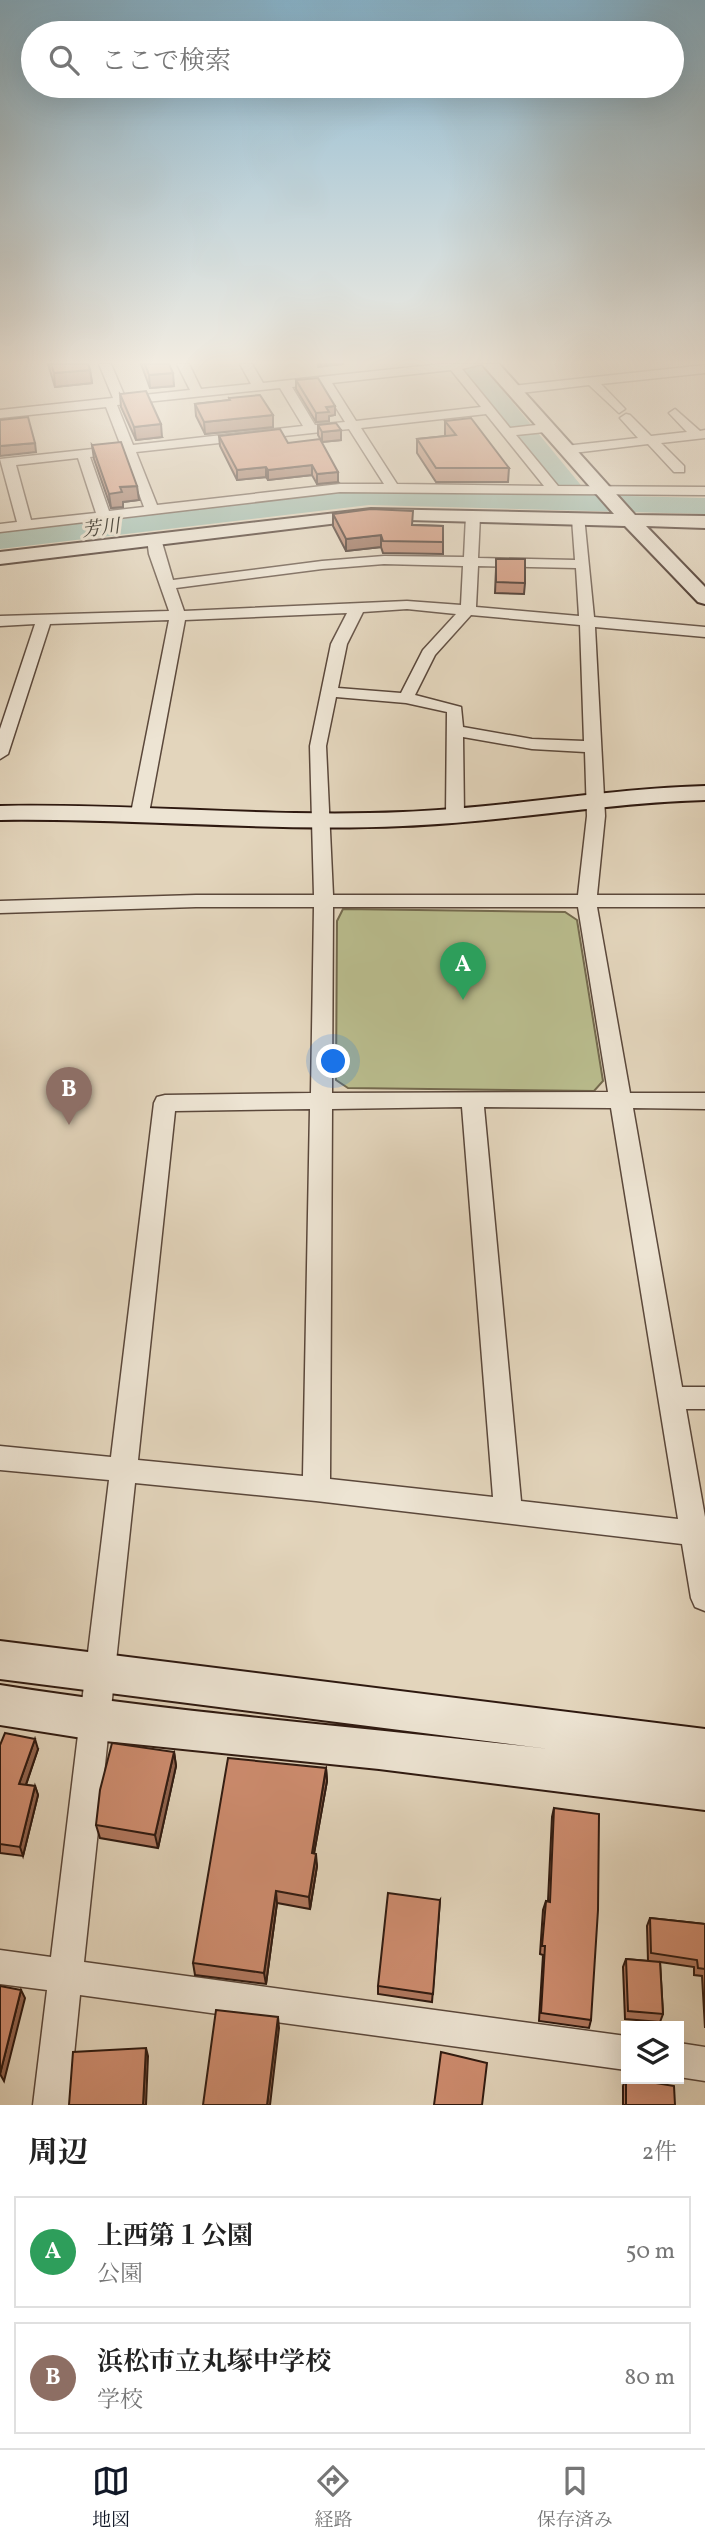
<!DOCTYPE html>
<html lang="ja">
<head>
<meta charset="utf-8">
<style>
  body { margin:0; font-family:Vollkorn,"Noto Serif JP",serif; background:#f2f2f2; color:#222 }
  .controls { position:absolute; right:21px; bottom:21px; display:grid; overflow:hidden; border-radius:0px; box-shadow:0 7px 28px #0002 }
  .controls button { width:63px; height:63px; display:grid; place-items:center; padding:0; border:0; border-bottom:2px solid #e0e0e0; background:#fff; color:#222; font:35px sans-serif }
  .you { position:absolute; left:334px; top:1062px; width:24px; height:24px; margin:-18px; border:5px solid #fff; border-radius:50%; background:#1a73e8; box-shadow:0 0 0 10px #1a73e833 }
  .badge { display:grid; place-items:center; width:46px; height:46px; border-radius:50%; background:#111827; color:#fff; font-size:23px; font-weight:700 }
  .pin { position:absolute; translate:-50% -58px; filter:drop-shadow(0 2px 4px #0008) }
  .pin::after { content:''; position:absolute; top:37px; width:24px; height:21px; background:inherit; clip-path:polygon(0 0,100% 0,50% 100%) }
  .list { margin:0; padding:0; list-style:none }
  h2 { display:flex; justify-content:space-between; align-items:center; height:91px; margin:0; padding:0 28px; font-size:30px }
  h2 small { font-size:23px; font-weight:400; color:#767676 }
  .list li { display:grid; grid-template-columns:46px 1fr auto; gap:21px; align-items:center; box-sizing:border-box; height:112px; margin:0 14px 14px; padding:0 14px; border:2px solid #e0e0e0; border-radius:0px }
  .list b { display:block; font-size:26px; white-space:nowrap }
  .list p { margin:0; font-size:23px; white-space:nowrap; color:#767676 }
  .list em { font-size:23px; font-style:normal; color:#767676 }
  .icon { flex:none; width:38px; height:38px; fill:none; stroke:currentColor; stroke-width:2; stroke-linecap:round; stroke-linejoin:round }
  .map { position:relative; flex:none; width:705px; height:2105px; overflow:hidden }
  .search { position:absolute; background:#fff; box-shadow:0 7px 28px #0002; left:21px; right:21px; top:21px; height:77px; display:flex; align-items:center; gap:18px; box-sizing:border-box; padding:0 24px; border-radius:38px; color:#767676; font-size:26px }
  .sheet { height:343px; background:#fff }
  nav { display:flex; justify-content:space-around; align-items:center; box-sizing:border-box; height:98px; border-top:2px solid #e0e0e0; background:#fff; font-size:19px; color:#767676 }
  nav a { display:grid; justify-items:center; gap:4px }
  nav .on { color:#111827 }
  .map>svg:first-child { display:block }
  .green { fill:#b9bc8d; stroke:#746a4e; stroke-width:2 }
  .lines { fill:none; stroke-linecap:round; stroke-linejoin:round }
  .river { fill:#96b9ab; fill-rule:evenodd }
  .street-casing { stroke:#5b483b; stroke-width:3 }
  .secondary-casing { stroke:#2e1910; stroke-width:4 }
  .street { fill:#ede4d3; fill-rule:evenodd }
  .secondary { fill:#ede4d3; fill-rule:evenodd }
  .wall { fill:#b27960; stroke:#2e1910; stroke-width:2 }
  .shaded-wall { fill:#91634e; stroke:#2e1910; stroke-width:2 }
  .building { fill:#cf8d70; stroke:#2e1910; stroke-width:2 }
  .labels { text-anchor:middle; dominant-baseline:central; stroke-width:6; stroke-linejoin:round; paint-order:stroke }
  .far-water-label { font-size:19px; font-style:italic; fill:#4d493e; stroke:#ede4d3 }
</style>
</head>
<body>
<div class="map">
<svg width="705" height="2105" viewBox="0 0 705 2105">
  <rect width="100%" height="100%" fill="#e3d5bc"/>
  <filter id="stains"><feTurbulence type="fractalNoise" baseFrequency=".00286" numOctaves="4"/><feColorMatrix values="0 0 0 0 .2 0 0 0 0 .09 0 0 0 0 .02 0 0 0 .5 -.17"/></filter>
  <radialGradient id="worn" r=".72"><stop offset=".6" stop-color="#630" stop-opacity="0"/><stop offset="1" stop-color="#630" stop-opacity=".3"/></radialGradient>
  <path class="green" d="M343,909L565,912L577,920L603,1081L594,1091L348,1088L336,1080L337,921Z"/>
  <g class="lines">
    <path class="river" d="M458,364H481L589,495L705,498V514L369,505L0,549V533L369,489L562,494Z"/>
    <defs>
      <path id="street" d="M99,364H111L125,397L190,390L177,364H189L201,389L251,384L240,364H252L263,383L441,364H482L462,369L510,428L545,424L551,428L545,432L516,435L558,486L705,487V495L340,492L0,532V524L17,522L0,459L121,446L106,407L0,418V410L113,398ZM451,370L481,407L356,421L332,383ZM321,384L345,422L315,425L292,387ZM280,388L303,426L133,445L117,405ZM486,414L544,486L397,484L361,428ZM349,429L384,484H340L157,505L136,452ZM124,453L144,507L109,511L90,457ZM78,458L96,513L31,520L16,465Z
        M705,365V373L601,384L625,409L619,413L589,385L512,394L506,390L512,386Z
        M675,409L700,431L705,430V438L661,443L684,466V472H674L648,444L565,454L559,450L565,446L638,438L620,418L626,414L630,415L651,436L687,432L669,413Z
        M473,512L480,516L478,558L575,560L572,519L574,516H584L594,617L705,627V637L595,627L605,816L597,895H705V907H597L630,1093H705V1109L633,1108L682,1387H705V1409H686L705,1517V1611L695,1607L691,1598L682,1544L316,1501L135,1483L84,1962L626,2036V2070L80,1995L69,2105H33L47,1990L0,1984V1950L51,1957L109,1480L0,1470V1446L111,1457L154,1103L157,1097L165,1095L311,1093L314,907H196L0,913V901L196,895H314L310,746L331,644L347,613L185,620L149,813L140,818L131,813L169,620L50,624L8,754L0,759V729L35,624L0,626V616L169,611L149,554L147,539L154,535L161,539L173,580L322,561L384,556L464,557L466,516ZM384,564L463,566L461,605L407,601L184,611L176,588L322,569ZM478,566L576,568L579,616L476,607ZM407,609L456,614L423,650L401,693L338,688L347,644L363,612ZM471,615L580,625L584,741L532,739L463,727L461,707L415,695L435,655ZM336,697L406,703L447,712L446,815L455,820L464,815L463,737L532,749L585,752L587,816L578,895H333L326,746ZM333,907H578L608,1092L332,1093ZM462,1107L493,1497L330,1479L332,1109ZM484,1107L611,1108L678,1519L521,1501ZM310,1109L303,1476L138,1460L175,1111Z
        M679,2043L705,2047V2081L679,2077Z"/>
      <path id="secondary" d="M482,364H499L635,515L705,516V528L646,526L705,587V604L698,602L625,526L371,519L0,564V552L371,509L614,514Z
        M705,786V800C604,803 504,822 403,826C269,832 135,818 0,820V806C135,803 269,818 403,812C504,808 604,789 705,786Z
        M0,1641L705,1729V1810L379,1769L95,1740L0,1725V1685C182,1714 366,1727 549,1749L0,1679Z"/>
    </defs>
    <use href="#street" class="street-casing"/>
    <use href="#secondary" class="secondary-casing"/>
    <use href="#street" class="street"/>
    <use href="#secondary" class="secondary"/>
  </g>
  <path class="wall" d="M48,364H88L90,370L92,383L55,387Z
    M141,364H169L174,386L150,388Z
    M296,380L335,406V415L329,416V421L316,422L296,389Z
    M120,394L162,437L136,440L121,407Z
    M229,398L273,415V427L205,434L196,416L195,404L229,400Z
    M445,421L509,468L508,482H436L417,453V439L446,436L445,435Z
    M318,425L341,430V440L322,442L318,435Z
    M219,436L288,443L338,482L317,484L312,475L268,480L266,477L237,480L220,446Z
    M92,445L139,500L123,502V507L111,508L94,459Z
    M333,514L412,525L443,526V554L383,553L381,547L346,551L333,526Z
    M496,569L525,583L524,594L495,593Z
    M0,1745L38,1749L26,1785L35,1786L38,1795L23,1856L0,1853Z
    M174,1752L176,1766L158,1848L100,1838L96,1825Z
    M326,1768L327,1781L314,1853L317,1866L310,1909L277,1903L266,1984L195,1975L193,1963Z
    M554,1808L591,2020L589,2028L539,2021L543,1955L540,1954L543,1910L546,1901H548L552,1817Z
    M440,1900L432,2002L378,1994V1986Z
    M650,1918L705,1924V2028L702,1976L694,1975V1967L660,1962L663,2014L660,2022L625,2019L623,1967L626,1959L648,1961L647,1926Z
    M626,2078L675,2105H623V2086Z"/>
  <path class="shaded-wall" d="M318,364H344L318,367Z
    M90,370L92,383L55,387L54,373Z
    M173,373L174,386L150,388L149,375Z
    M335,406V415L329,416V421L316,422V413L326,407Z
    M273,415V427L205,434L204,422Z
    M161,424L162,437L136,440L134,427Z
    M341,430V440L322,442V432Z
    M35,443L36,452L0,456V446Z
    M312,465V475L268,480V470Z
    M266,467V477L237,480V470Z
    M338,472V482L317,484V474Z
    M137,486L139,500L123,502V507L111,508L109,494L120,487Z
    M381,535V547L346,551V539Z
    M35,1739L38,1749L23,1793L19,1784Z
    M174,1752L176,1766L158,1848L155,1835Z
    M326,1768L327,1781L312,1865V1853Z
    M35,1786L38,1795L23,1856L20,1847Z
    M316,1854L317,1866L310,1909L309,1897Z
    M276,1891L277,1903L266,1984L264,1973Z
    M21,1990L25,1998L4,2081L0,2074Z
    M278,2017L279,2028L270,2105H267Z
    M146,2048L148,2056L146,2105H143Z"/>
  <path class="building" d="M51,364H88L90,370L54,373Z
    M145,364H169L173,373L149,375Z
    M318,378L335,406L326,407L329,412L316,413L296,380Z
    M146,391L161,424L134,427L120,394Z
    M260,395L273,415L204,422L195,404L230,400L229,398Z
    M28,417L35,443L0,446V420Z
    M471,418L509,468H436L417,439L456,435L445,421Z
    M336,423L341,430L322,432L318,425Z
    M280,429L288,443L320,439L338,472L317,474L312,465L268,470L266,467L237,470L219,436Z
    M121,442L137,486L120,487L122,492L109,494L92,445Z
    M371,509L413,511L412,525L443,526V542L383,541L381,535L346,539L333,514Z
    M496,559H525V583L496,582Z
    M5,1733L35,1739L19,1784L35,1786L20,1847L0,1844V1745Z
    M112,1743L174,1752L155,1835L96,1825L100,1790Z
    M228,1758L326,1768L312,1853L316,1854L309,1897L276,1891L264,1973L193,1963Z
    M554,1808L599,1814L598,1910L591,2020L541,2013L545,1946H542L546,1901L550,1902Z
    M388,1893L440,1900L433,1994L378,1986Z
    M650,1918L705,1924V1969L698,1968L697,1960L651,1953Z
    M626,1959L660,1962L663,2014L628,2011Z
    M0,1986L21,1990L0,2074Z
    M216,2010L278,2017L267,2105H203Z
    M146,2048L143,2105H69L73,2052Z
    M441,2052L487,2063L482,2105H434Z
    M626,2078L674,2086L675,2105H626Z"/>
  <linearGradient id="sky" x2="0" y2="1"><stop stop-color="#87b6d0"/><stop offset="0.55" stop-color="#f2ece1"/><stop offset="1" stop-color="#f2ece1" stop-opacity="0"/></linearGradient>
  <rect width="705" height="659" fill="url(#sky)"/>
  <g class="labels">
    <g class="far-water-label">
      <text transform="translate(101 529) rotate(-7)">芳川</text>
    </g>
  </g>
  <rect width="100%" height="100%" filter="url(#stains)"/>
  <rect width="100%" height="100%" fill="url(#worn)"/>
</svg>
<div class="controls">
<button><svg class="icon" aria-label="layers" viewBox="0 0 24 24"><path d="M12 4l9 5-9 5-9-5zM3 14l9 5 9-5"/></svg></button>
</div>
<div class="you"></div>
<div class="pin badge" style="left:463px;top:1000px;background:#2e9e5b">A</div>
<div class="pin badge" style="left:69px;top:1125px;background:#8d6e63">B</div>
<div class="search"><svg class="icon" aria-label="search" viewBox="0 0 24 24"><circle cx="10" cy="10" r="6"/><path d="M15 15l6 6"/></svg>ここで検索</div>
</div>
<section class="sheet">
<h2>周辺<small>2件</small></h2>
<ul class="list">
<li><span class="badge" style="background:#2e9e5b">A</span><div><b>上西第１公園</b><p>公園</p></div><em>50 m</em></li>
<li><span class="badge" style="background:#8d6e63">B</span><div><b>浜松市立丸塚中学校</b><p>学校</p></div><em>80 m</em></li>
</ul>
</section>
<nav>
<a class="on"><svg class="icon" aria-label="map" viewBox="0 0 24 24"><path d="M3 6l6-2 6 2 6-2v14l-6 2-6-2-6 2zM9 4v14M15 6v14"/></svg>地図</a>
<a><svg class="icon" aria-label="directions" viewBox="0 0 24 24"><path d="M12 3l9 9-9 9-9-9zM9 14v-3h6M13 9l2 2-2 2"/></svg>経路</a>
<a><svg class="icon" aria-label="saved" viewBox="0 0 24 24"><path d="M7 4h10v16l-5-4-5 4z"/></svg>保存済み</a>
</nav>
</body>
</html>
